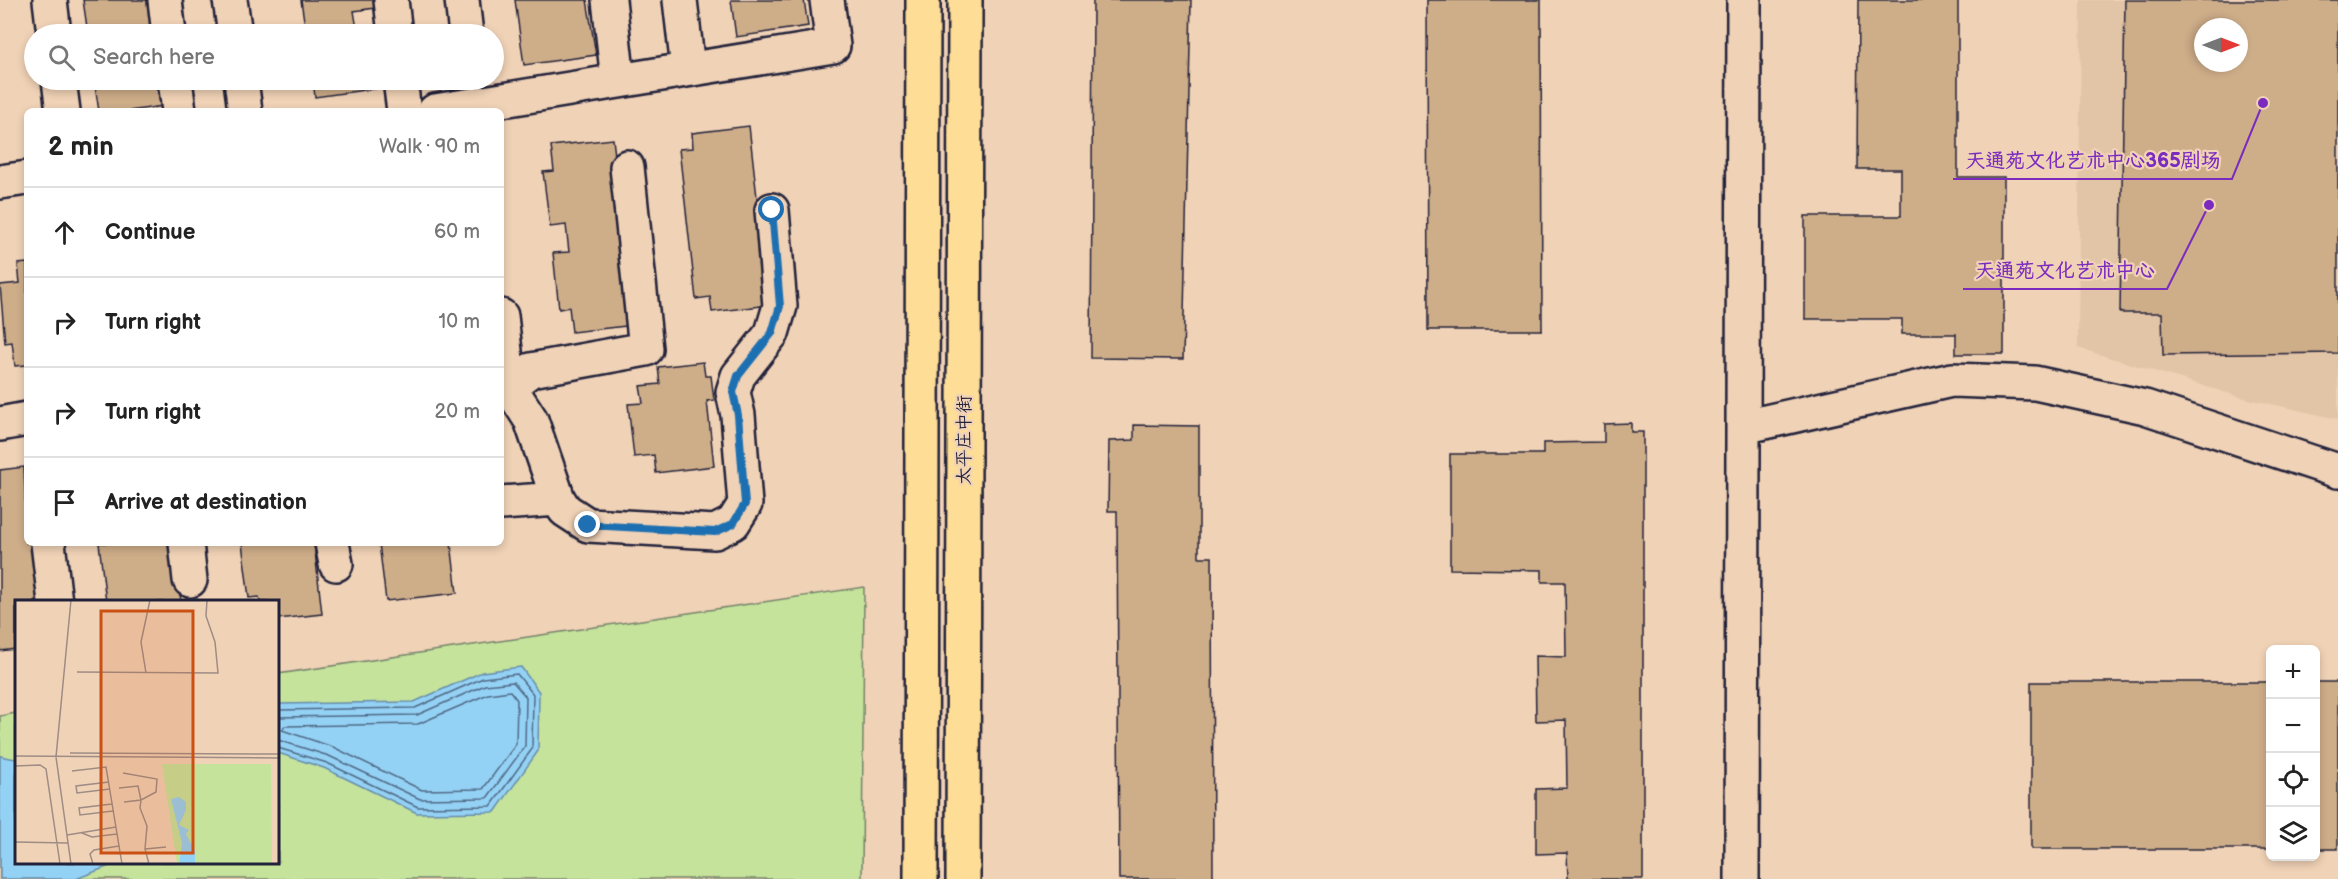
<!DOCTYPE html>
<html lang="en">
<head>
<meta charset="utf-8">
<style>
  body { margin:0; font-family:"Balsamiq Sans","LXGW WenKai TC",sans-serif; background:#f6f6f6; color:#222 }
  .controls { position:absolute; right:18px; bottom:18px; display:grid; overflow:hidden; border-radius:9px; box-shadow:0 3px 9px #0003 }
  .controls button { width:54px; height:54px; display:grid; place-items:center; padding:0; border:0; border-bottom:2px solid #e0e0e0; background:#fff; color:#222; font:30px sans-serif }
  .compass { position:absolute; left:2194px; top:18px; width:54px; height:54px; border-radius:50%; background:#fff; box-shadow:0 3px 9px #0003; rotate:90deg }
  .stop { position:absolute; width:18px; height:18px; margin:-14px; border:4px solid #1f6fb2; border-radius:50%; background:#fff }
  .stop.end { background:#1f6fb2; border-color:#fff; box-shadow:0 2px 6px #0008 }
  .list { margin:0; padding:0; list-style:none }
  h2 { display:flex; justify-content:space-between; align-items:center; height:78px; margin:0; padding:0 24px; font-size:26px }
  h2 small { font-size:20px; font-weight:400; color:#767676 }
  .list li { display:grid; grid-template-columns:39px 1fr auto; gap:18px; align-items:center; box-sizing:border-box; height:90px; padding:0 24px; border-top:2px solid #e0e0e0 }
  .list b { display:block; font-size:22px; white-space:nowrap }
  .list em { font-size:20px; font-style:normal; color:#767676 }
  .icon { flex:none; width:33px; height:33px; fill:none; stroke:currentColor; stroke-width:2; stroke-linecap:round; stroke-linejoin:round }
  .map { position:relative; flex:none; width:2338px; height:879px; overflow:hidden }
  .search { position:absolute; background:#fff; box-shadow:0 3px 9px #0003; left:24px; top:24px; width:480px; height:66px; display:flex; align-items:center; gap:15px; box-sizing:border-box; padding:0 21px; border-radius:33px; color:#767676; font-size:22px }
  .panel { position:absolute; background:#fff; box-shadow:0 3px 9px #0003; left:24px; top:108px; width:480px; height:438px; border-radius:9px }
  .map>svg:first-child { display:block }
  .built { fill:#e2c4a6; fill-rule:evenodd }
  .green { fill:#c5e39b; stroke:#74826b; stroke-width:1.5 }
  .water { fill:#94d2f5; stroke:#668cab; stroke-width:1.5 }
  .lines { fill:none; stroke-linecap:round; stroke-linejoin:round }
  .shore { stroke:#506885; stroke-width:1.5 }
  .building { fill:#cead89; stroke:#22223b; stroke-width:1.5; fill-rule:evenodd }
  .minor-casing { stroke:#22223b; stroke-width:38 }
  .major-casing { stroke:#22223b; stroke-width:38 }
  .minor { stroke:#f0d2b6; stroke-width:33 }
  .major { stroke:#fedd96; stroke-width:33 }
  .route { stroke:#1f6fb2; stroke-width:8 }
  .labels { text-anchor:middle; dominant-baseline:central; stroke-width:4.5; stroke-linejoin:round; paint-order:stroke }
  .street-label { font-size:18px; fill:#22223b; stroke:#f0d2b6 }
  .inset-road { fill:none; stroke:#9e8c85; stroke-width:1.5 }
  .view { fill:#ca5113; fill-opacity:0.15; stroke:#ca5113; stroke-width:3 }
  .inset-edge { fill:none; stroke:#22223b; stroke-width:3 }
  .leader { fill:none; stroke:#7b2cbf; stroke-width:2 }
  .callout-dot { fill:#7b2cbf; stroke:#f0d2b6; stroke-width:2 }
  .callout-label { font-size:20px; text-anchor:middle; font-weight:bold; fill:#7b2cbf; stroke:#f0d2b6; stroke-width:4.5; stroke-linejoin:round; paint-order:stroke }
</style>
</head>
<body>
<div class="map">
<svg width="2338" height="879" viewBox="0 0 2338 879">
  <rect width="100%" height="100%" fill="#f0d2b6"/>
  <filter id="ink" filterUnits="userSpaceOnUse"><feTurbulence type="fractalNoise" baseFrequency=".0167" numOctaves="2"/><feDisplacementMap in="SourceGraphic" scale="12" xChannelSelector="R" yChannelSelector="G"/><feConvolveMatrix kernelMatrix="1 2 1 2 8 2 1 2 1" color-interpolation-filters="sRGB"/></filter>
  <g filter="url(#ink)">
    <path class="built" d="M2081,0H2338V419L2244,398L2078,348ZM2203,27H2239V63H2203Z"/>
    <path class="green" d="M864,587L862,879H0V716L16,713V862H278V674Z"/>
    <path class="water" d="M521,667L539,692L538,751L495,812L417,813L324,768L278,753V704L414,702L482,672Z
      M0,756L16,759V862L117,863L76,879H0Z"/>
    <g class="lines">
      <path class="shore" d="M510,691L517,700L516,744L483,789L422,790L333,747L282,730L285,726L418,724L488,694Z
        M278,710L415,708L483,678L517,674L533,694L532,749L491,806L418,807L327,763L278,748
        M278,717L417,715L485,685L513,682L526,697L525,746L487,798L420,799L329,756L278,740"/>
    </g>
    <path class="building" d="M83,0H155L159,27L139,29V34H88Z
      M301,0H374L375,8L354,11L357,29L378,26L379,34H306Z
      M515,0H587L596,55L524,65Z
      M731,0H804L808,26L736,37Z
      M1093,0H1191L1183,359L1091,358Z
      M1427,0H1541L1542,330H1428Z
      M1858,0H1958V177H2004V354H1956V334H1902V319H1805V216H1901V169H1857Z
      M2125,0H2338V353L2163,355L2162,313H2120ZM2203,27H2239V63H2203Z
      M94,80H167L170,105L129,111H99Z
      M313,80H385L386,87L315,97Z
      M749,126L769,305L712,312L710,297L696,299L679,149L693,148L692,133Z
      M613,139L635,325L572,332L569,307L559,309L553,253L569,252L566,225L550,227L543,172L554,171L551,146Z
      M27,263V365L15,366L12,342L5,343L0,285L20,283L18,264Z
      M703,362L705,376H711L714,400L707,401L714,466L656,473L654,455L634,457L628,404L643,403L640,386L660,384L658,367Z
      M1631,423V432H1643V879H1568L1567,853L1536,854V789L1567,788L1566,720L1536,721L1535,656L1566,657L1565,582H1542V570L1450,569V454H1543V443L1604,442V424Z
      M1134,425L1199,426V557H1212L1213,879H1119L1117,511H1108L1109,441L1134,440Z
      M24,467L27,543H33L39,602H16V649L0,651V470Z
      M99,543H174L181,602H106Z
      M242,543H314L322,614L278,619V602H260L259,597L249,598Z
      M379,543H451L457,593L386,601Z
      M2031,682H2270V849H2031Z
      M2316,682H2338V849H2316Z"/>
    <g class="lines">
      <defs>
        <path id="minor" d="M50,0L54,34
          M165,0L169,34
          M230,0L235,34
          M391,0L395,34
          M462,0L466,34
          M609,0L618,81
          M680,0L688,69
          M59,80L63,111
          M175,80L179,111
          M241,80L245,111
          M400,80L404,111
          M435,111L833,46L827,0
          M0,182L27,178
          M501,316L509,386L531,370L646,349L627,167
          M501,385L509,386L531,420L558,499L565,510L588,525L715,532L733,523L745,504L738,415L733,392L738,376L772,333L780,306L772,210
          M0,424L27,419
          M1743,427L1952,380L2035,383L2145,407L2338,471
          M501,503L558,499
          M48,543L55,602
          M186,543L190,580
          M332,543L336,564
          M1742,879L1744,0"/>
        <path id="major" d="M921,879L923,0
          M963,879L965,0"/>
      </defs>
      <use href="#minor" class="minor-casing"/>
      <use href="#major" class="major-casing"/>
      <use href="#minor" class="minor"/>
      <use href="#major" class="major"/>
    </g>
  </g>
  <g class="lines" filter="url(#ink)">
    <path class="route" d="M588,525L715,532L733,524L745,504L738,415L733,392L738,376L772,333L780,306L772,210"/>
  </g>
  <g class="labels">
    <g class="street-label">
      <text transform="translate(964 440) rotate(-90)">太平庄中街</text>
    </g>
  </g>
  <g transform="translate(15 600)">
    <rect width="264" height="264" fill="#f0d2b6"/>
    <path d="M147,164H256L257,264H162Z" fill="#c5e39b"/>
    <path d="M164,197L171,202V210L164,225L174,230L171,234L180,251V264H164L167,243L156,199Z" fill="#94d2f5"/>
    <path class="inset-road" d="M62,72L203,73L200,42L191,16L192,0M131,73L126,42L135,0M55,153L264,154M0,156L264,158M0,166L25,165L31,169L45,264M57,171L91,167L107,264M108,173L142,179L141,192L126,200L125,208L132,226L130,249L134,264M94,182L61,186L62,193L95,189M104,188L123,186L126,200L109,202M97,204L64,208L65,215L98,211M67,233L77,237L102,234M52,235L101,227M0,242L53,243M130,249L151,247M56,264L41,157L56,0M78,264L75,254L79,250L104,246"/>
    <path class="view" d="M86,11H178V253H86Z"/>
    <rect width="264" height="264" class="inset-edge"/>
  </g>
  <path class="leader" d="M2263 103L2232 179H1953M2209 205L2167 289H1963"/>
  <g class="callout-dot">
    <circle cx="2263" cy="103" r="6"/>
    <circle cx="2209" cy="205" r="6"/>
  </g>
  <g class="callout-label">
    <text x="2093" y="167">天通苑文化艺术中心365剧场</text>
    <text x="2065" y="277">天通苑文化艺术中心</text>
  </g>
</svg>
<div class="controls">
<button>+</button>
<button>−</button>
<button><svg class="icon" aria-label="locate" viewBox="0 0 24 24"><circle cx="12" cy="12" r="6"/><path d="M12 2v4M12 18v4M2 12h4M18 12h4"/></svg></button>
<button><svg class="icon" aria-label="layers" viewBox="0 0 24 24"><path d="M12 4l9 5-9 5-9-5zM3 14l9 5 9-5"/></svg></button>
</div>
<svg class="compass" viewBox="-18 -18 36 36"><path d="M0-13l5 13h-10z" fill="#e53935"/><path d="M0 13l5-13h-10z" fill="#767676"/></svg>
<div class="stop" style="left:772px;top:210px"></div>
<div class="stop end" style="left:588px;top:525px"></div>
<div class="search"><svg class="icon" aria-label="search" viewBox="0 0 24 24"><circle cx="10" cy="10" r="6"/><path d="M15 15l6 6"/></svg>Search here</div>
<section class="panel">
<h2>2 min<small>Walk · 90 m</small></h2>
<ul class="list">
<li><svg class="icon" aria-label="ahead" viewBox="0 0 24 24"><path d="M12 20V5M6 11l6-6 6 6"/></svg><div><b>Continue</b></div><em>60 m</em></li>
<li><svg class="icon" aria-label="right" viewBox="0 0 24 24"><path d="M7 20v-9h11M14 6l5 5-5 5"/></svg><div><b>Turn right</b></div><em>10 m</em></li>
<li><svg class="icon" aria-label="right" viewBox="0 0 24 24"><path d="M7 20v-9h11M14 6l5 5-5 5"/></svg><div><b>Turn right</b></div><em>20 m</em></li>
<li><svg class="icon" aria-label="arrive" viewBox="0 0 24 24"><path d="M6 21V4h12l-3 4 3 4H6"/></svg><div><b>Arrive at destination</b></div></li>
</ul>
</section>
</div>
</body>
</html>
